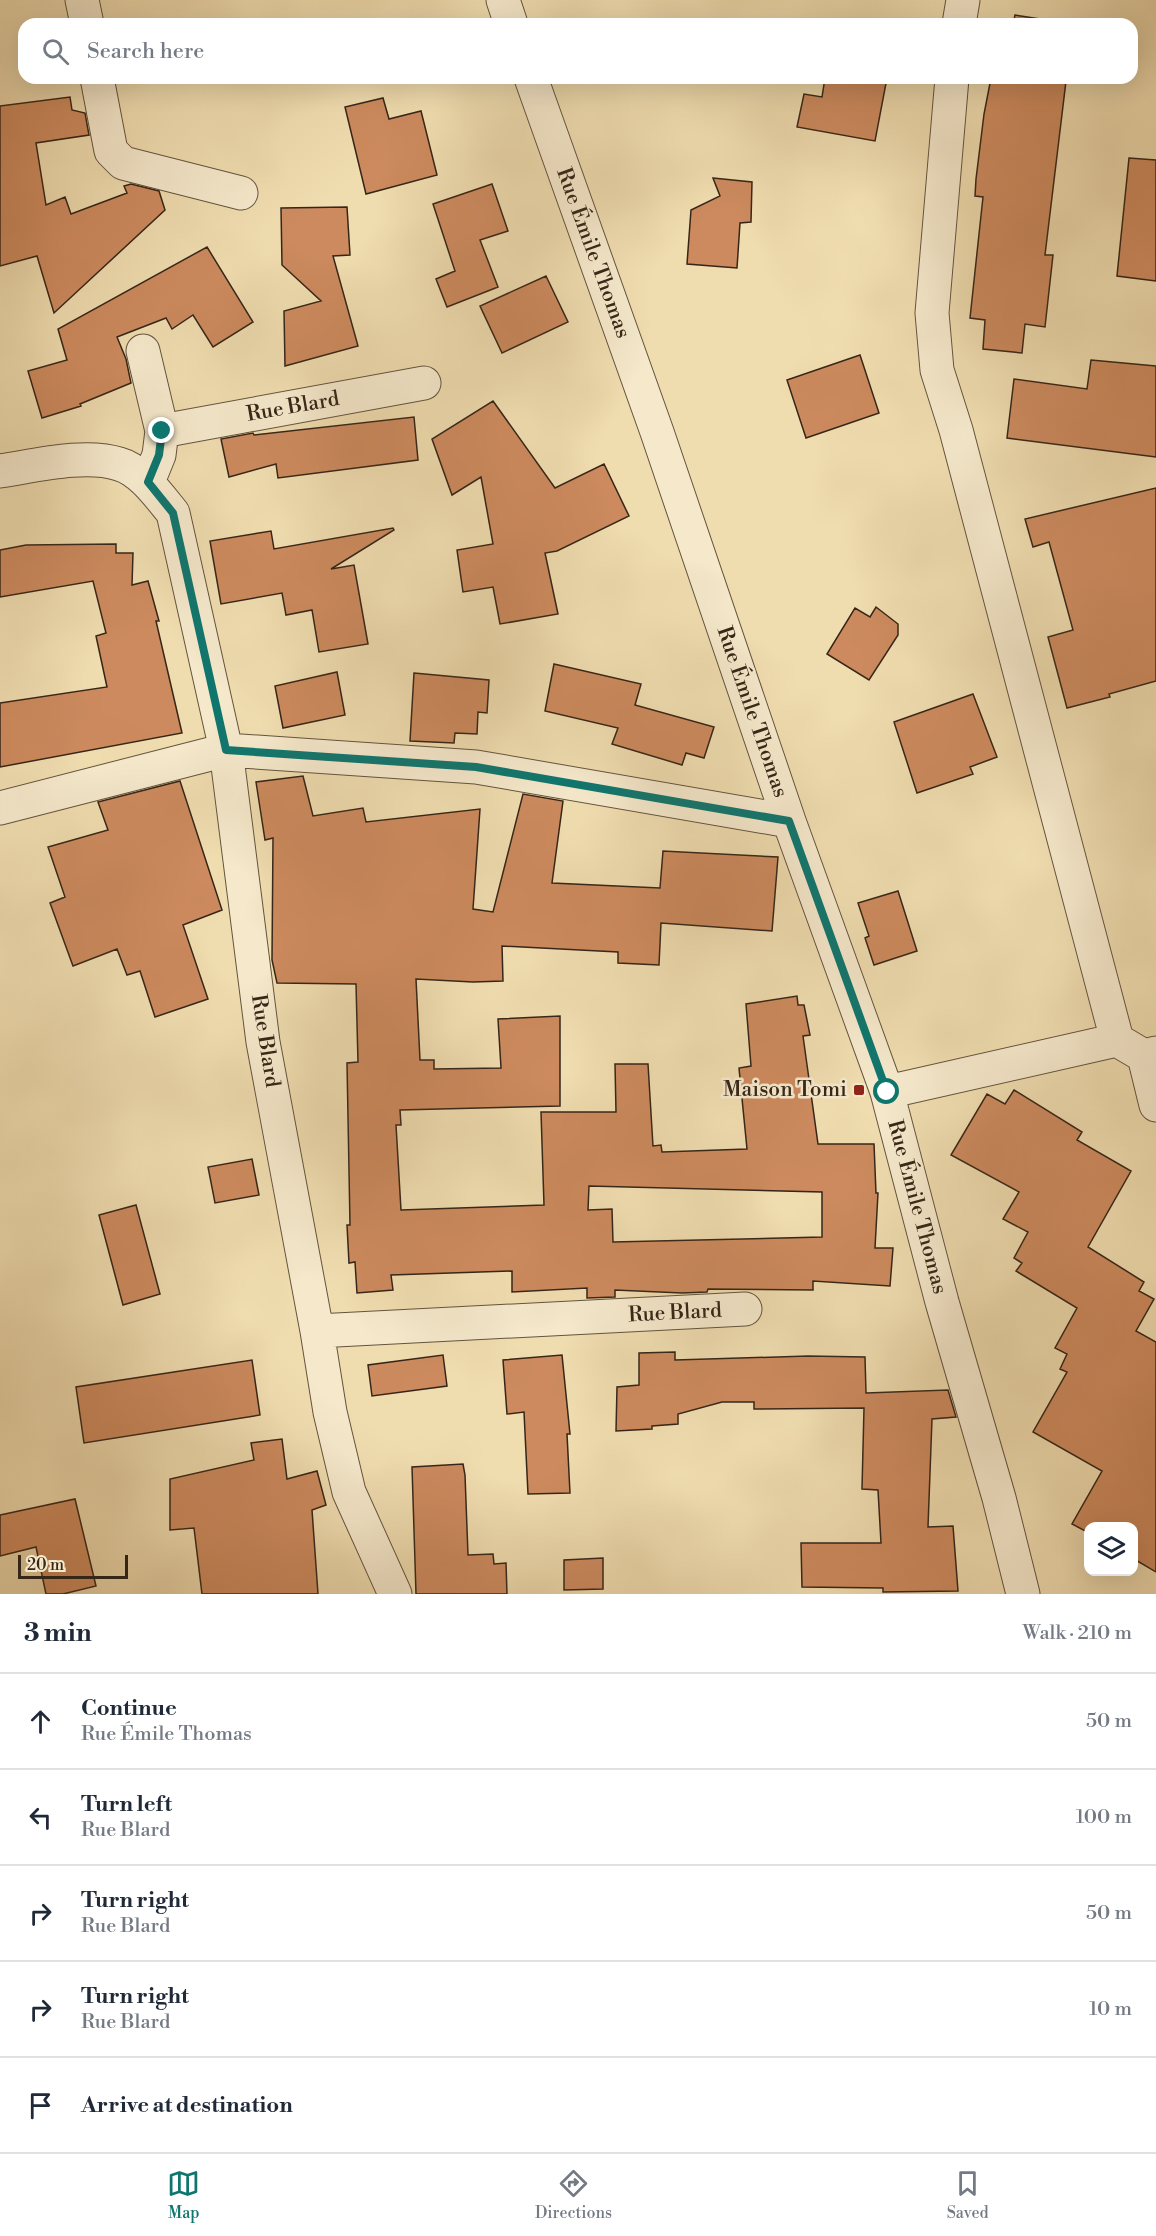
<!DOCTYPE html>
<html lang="en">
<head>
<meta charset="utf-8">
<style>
  body { margin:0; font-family:"Libre Bodoni",serif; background:#f2f2f3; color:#1f2937 }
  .controls { position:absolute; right:18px; bottom:18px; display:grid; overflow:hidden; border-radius:12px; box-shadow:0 6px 24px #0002 }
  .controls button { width:54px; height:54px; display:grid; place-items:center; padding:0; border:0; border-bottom:2px solid #e0e1e3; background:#fff; color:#1f2937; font:30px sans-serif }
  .scale { position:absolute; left:18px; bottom:15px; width:110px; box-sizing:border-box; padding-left:6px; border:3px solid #362618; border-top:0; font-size:16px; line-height:21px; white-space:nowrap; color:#362618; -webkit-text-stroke:4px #f5e8cb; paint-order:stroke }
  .stop { position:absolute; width:18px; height:18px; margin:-14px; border:4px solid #0f766e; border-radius:50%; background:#fff }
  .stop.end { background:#0f766e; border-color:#fff; box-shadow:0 2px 6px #0008 }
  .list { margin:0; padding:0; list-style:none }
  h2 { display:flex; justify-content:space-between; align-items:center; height:78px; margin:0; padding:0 24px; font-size:26px }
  h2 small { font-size:20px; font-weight:400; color:#747a83 }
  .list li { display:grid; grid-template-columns:39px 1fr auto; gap:18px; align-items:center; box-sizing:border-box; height:96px; padding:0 24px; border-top:2px solid #e0e1e3 }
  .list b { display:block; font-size:22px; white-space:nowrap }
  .list p { margin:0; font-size:20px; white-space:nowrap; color:#747a83 }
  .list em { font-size:20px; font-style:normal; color:#747a83 }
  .icon { flex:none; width:33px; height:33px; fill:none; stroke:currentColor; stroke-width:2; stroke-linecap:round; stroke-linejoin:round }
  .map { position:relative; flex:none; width:1156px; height:1594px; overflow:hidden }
  .search { position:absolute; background:#fff; box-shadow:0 6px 24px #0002; left:18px; right:18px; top:18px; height:66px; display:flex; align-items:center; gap:15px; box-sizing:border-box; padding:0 21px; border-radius:18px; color:#747a83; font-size:22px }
  .sheet { height:558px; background:#fff }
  nav { display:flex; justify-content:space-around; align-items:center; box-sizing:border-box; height:84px; border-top:2px solid #e0e1e3; background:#fff; font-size:16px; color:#747a83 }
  nav a { display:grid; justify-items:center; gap:3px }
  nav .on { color:#0f766e }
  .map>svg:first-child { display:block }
  .building { fill:#cc8a5e; stroke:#362618; stroke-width:1.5; fill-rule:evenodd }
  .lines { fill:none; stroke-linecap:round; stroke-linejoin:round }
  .minor-casing { stroke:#64543e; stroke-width:35 }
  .minor { stroke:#f5e8cb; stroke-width:33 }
  .route { stroke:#0f766e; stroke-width:8 }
  .poi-dot { fill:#8f2418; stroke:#f5e8cb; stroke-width:2 }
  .labels { text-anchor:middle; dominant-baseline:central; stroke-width:5; stroke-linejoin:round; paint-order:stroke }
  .street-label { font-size:21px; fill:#362618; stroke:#f5e8cb }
  .poi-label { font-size:21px; fill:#362618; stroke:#f5e8cb; text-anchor:end }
</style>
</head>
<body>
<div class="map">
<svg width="1156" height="1594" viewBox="0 0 1156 1594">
  <rect width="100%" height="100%" fill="#efdcaf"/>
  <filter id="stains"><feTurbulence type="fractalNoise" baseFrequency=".00333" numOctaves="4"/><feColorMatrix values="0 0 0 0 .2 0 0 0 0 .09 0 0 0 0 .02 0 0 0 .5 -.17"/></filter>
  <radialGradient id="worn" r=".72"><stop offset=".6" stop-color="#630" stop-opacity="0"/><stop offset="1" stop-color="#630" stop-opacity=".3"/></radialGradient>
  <path class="building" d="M1015,15L1059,22V24H1013Z
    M825,78H887L875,141L797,127L804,94L822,97Z
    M991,78H1050L1066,81L1045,255H1053L1045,327L1025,324L1022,353L983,349L985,320L970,318L983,197L975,196L976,179L984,114Z
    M70,97L72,110L85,113L89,135L36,143L46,205L65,197L71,214L127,193L124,186L131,184L159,191L165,210L54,313L37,256L0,266V106Z
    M383,98L389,119L421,111L437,175L366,194L345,107Z
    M1129,158L1156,160V281L1117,276Z
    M713,178L752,182L751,222L740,223L737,268L687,264L691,210L720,196Z
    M492,184L508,231L480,240L498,287L447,307L436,279L455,271L433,204Z
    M347,207L350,255L333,256L358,346L285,366L284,311L321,301L282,265L281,208Z
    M207,247L253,322L213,347L193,315L172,329L166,318L117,337L126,359L131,383L80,404L81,406L42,418L28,371L67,360L58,329Z
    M546,276L568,322L502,353L480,306Z
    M860,355L879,413L806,438L787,380Z
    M1091,360L1156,366V457L1007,438L1014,379L1087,389Z
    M493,401L555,488L604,464L629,516L557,551L545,553L558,614L500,624L493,587L463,592L457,550L493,544L481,477L452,495L432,439Z
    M414,417L418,460L278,478L276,464L229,477L221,439L253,433L254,435Z
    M1156,488V681L1109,694L1110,697L1067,708L1048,637L1073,630L1049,542L1033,547L1025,519Z
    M393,528L394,530L331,569L354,565L368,644L319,652L312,610L286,615L282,593L221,604L210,541L271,531L274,549Z
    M116,544V553H133L132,585L148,581L159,621H156L182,733L0,767V703L107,687L96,636L106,633L93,581L0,597V550L26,545Z
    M876,607L898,624V635L869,680L827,654L855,608L870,617Z
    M554,664L641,684L635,705L714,727L704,758L686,753L682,765L612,744L618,728L545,711Z
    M337,672L345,715L283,728L275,686Z
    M414,673L489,680L487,713L478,712L477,734L455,733L454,743L410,741Z
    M973,694L997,757L970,767L973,774L917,793L894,722Z
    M303,776L313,816L363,808L366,822L480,809L473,909L493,912L523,794L563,801L552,883L660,888L663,851L778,857L772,931L661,923L659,965L618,963V952L502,946L503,981L473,982L416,979L420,1060H434V1069L501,1068L498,1019L560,1016V1106L400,1110L401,1125H396L401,1210L544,1205L541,1112H616L615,1064H648L653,1146L661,1145L662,1152L747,1149L739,1068L751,1066L746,1004L797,996L798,1005H804L810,1035L803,1036L818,1144H874L876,1193H878L875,1248H893L890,1286L813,1281V1290L708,1289L707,1292L682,1293L615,1290V1297L587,1298V1288L512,1292V1271L391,1275L393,1290L357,1293L355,1262L349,1263L347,1225H350L347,1063L358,1062L356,984L277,983L272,960L273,838L265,840L256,782ZM589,1186L822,1192V1237L613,1242L612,1209L588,1210Z
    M180,781L222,910L183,925L208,999L155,1017L140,971L127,975L117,949L73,966L50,903L65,897L48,847L108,830L98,802Z
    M898,891L917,951L874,965L865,938L869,936L858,903Z
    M1014,1090L1082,1132L1077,1140L1131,1171L1088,1247L1144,1282L1139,1291L1154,1299L1136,1331L1156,1342V1572L1134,1559V1527H1089V1533L1072,1524L1102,1471L1033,1432L1067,1372L1060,1369L1067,1354L1055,1348L1077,1308L1016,1271L1022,1263L1014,1258L1028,1232L1003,1219L1019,1192L951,1155L987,1094L1005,1104Z
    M252,1159L259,1195L215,1203L208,1167Z
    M136,1205L160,1294L123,1305L99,1215Z
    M675,1352V1360L808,1356L865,1357L866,1393L948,1390L956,1417L932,1419L928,1527L953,1526L958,1591L883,1592V1588L802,1587L801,1543H881L878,1490L862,1489L864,1408L754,1409V1402H722L678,1414V1424L652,1426V1429L616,1431L617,1387L639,1385V1353Z
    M443,1355L447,1386L372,1396L368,1365Z
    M562,1355L570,1434H567L570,1493L528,1494L524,1412L507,1414L503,1360Z
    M252,1360L260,1415L84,1443L76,1387Z
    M282,1439L287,1479L317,1471L326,1505L312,1510L318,1594H202L194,1528L170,1530V1479L254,1460L251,1443Z
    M463,1464L465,1475L468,1555L493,1554L494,1564L506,1563L507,1594H416L412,1467Z
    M75,1499L96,1586L63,1594H46L36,1547L0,1556V1515Z
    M603,1558V1589L564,1590V1560Z"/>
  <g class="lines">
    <defs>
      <path id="minor" d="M82,0L87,24
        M503,0L511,24
        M959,24L963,0
        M97,78L111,151L123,163L241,193
        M531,78L657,432L789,821L887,1092L942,1302L999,1498L1023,1594
        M952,78L932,313L937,370L956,430L1117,1040
        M143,351L162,431L159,455L148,482
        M162,431L424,383
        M0,471C34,466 85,453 119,464C141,470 159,496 173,513L226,750L263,1042L317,1331L330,1412L349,1492L395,1594
        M0,808L226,750L476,767L789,821
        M1144,1056L1156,1105
        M887,1092L1117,1040L1144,1056L1156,1053
        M317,1331L745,1309"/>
    </defs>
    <use href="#minor" class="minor-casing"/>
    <use href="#minor" class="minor"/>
  </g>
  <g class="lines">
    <path class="route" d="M162,431L159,455L148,482L173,513L226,750L476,767L789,821L887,1092"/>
  </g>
  <rect class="poi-dot" x="853" y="1084" width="12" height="12" rx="3"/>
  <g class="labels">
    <g class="street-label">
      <text transform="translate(593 253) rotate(70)">Rue Émile Thomas</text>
      <text transform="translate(293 407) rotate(-10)">Rue Blard</text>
      <text transform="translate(752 712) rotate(71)">Rue Émile Thomas</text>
      <text transform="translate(265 1041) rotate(81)">Rue Blard</text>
      <text transform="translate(917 1207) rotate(75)">Rue Émile Thomas</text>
      <text transform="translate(675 1313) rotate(-3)">Rue Blard</text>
    </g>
    <g class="poi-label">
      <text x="847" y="1090">Maison Tomi</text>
    </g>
  </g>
  <rect width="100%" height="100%" filter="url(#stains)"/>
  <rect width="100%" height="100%" fill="url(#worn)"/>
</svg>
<div class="controls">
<button><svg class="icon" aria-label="layers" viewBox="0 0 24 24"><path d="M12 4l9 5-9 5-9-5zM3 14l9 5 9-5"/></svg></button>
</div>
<div class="scale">20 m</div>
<div class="stop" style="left:887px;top:1092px"></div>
<div class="stop end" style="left:162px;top:431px"></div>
<div class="search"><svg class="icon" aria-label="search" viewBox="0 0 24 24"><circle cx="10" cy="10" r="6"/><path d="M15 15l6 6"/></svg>Search here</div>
</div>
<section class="sheet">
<h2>3 min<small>Walk · 210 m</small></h2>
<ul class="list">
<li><svg class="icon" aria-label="ahead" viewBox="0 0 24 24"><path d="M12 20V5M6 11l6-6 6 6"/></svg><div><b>Continue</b><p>Rue Émile Thomas</p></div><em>50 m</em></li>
<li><svg class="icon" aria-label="left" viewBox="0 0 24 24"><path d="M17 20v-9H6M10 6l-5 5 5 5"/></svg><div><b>Turn left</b><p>Rue Blard</p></div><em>100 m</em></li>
<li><svg class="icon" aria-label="right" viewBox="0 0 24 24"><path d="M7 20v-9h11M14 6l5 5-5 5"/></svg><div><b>Turn right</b><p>Rue Blard</p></div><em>50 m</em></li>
<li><svg class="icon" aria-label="right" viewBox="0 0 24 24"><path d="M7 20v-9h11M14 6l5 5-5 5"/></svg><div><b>Turn right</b><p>Rue Blard</p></div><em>10 m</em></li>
<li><svg class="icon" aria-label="arrive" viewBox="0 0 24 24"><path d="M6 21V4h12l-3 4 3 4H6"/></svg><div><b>Arrive at destination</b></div></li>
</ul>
</section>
<nav>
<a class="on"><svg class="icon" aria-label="map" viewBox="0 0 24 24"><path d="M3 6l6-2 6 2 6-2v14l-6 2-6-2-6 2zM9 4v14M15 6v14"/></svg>Map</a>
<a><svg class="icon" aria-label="directions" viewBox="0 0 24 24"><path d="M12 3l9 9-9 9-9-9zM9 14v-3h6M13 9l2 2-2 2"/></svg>Directions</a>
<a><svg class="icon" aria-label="saved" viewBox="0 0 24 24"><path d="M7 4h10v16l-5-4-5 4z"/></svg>Saved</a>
</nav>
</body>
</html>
